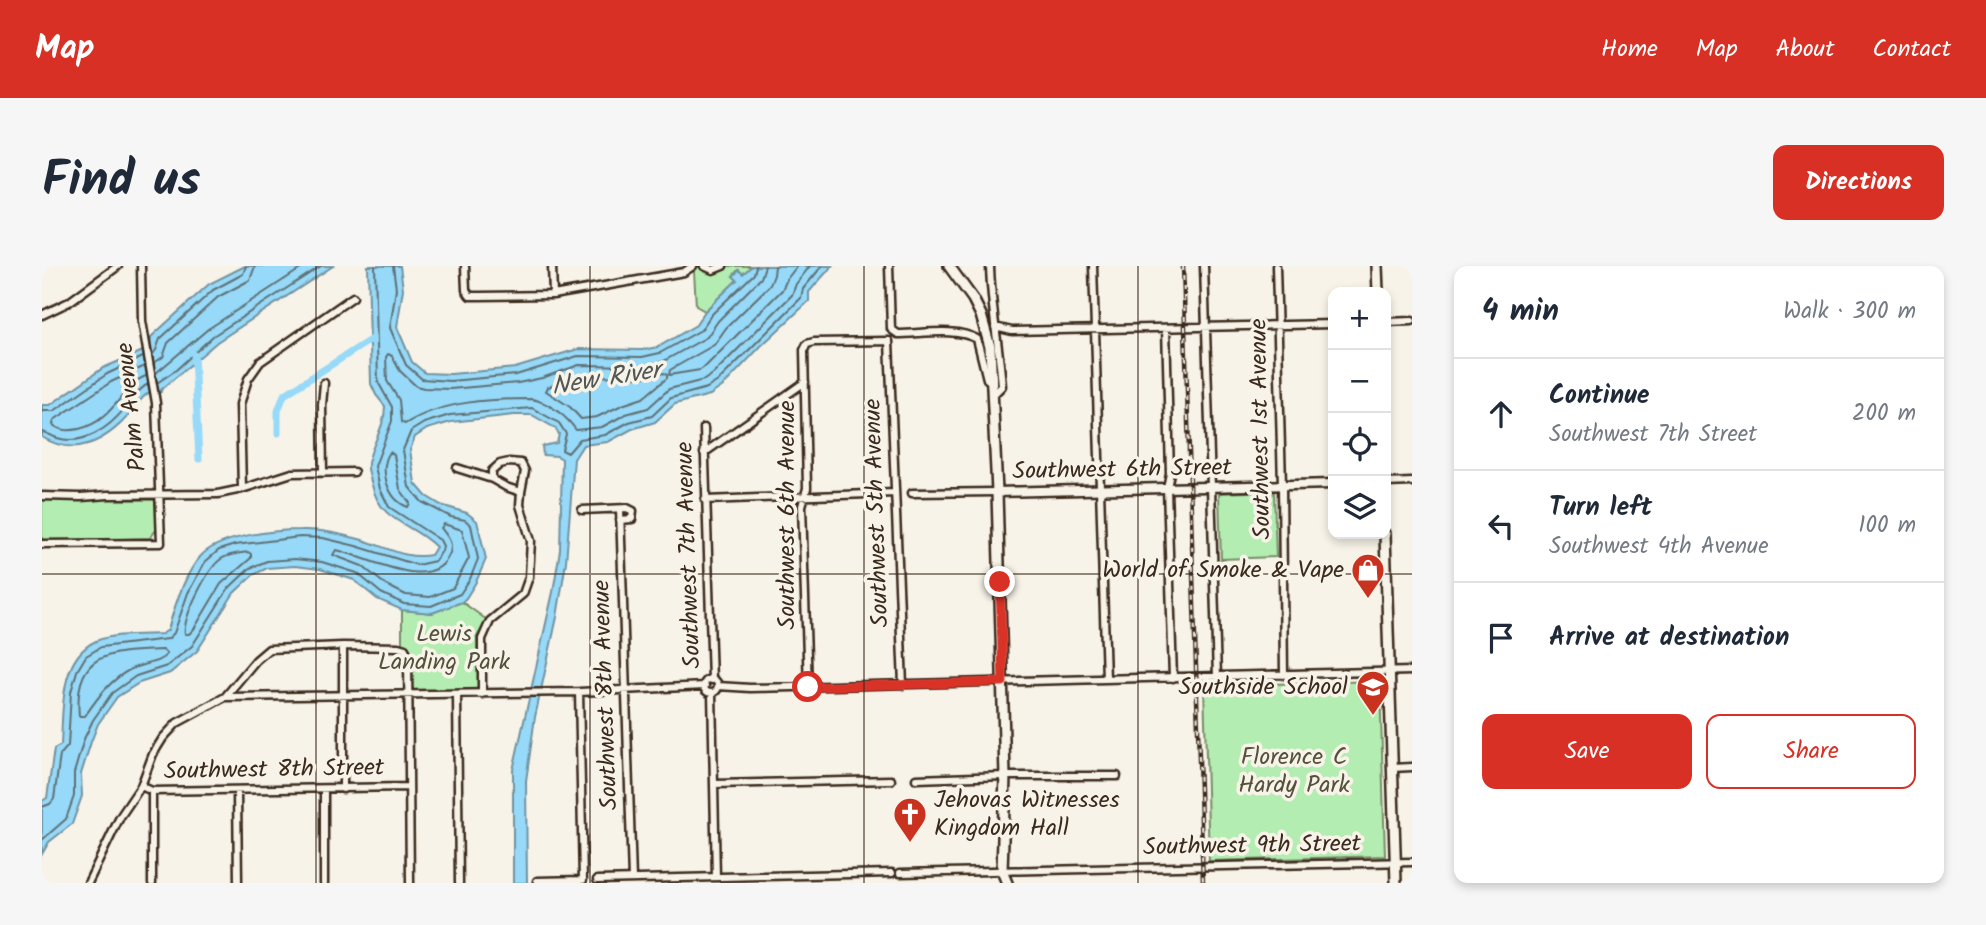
<!DOCTYPE html>
<html lang="en">
<head>
<meta charset="utf-8">
<style>
  body { margin:0; font-family:Kalam,sans-serif; background:#f6f6f7; color:#1f2937 }
  .controls { position:absolute; right:21px; top:21px; display:grid; overflow:hidden; border-radius:14px; box-shadow:0 4px 10px #0003 }
  .controls button { width:63px; height:63px; display:grid; place-items:center; padding:0; border:0; border-bottom:2px solid #e0e1e3; background:#fff; color:#1f2937; font:35px sans-serif }
  .stop { position:absolute; width:21px; height:21px; margin:-16px; border:5px solid #d93025; border-radius:50%; background:#fff }
  .stop.end { background:#d93025; border-color:#fff; box-shadow:0 2px 7px #0008 }
  .list { margin:0; padding:0; list-style:none }
  h2 { display:flex; justify-content:space-between; align-items:center; height:91px; margin:0; padding:0 28px; font-size:30px }
  h2 small { font-size:23px; font-weight:400; color:#747a83 }
  .list li { display:grid; grid-template-columns:46px 1fr auto; gap:21px; align-items:center; box-sizing:border-box; height:112px; padding:0 28px; border-top:2px solid #e0e1e3 }
  .list b { display:block; font-size:26px; white-space:nowrap }
  .list p { margin:0; font-size:23px; white-space:nowrap; color:#747a83 }
  .list em { font-size:23px; font-style:normal; color:#747a83 }
  .actions { display:flex; gap:14px; padding:21px 28px }
  .actions a { flex:1; padding:16px 0; border:2px solid #d93025; border-radius:14px; text-align:center; font-size:24px; color:#d93025 }
  .actions .main { background:#d93025; color:#fff }
  .icon { flex:none; width:38px; height:38px; fill:none; stroke:currentColor; stroke-width:2; stroke-linecap:round; stroke-linejoin:round }
  .map { position:relative; flex:none; width:1370px; height:617px; overflow:hidden; border-radius:14px }
  header { display:flex; align-items:center; gap:42px; box-sizing:border-box; height:98px; padding:0 35px; background:#d93025; color:#fff }
  header strong { font-size:33px }
  nav { display:flex; gap:38px; margin-inline-start:auto; font-size:24px }
  .intro { display:flex; align-items:center; justify-content:space-between; box-sizing:border-box; height:168px; padding:0 42px }
  h1 { margin:0; font-size:49px }
  .button { padding:18px 32px; border-radius:14px; background:#d93025; color:#fff; font-size:24px; font-weight:700 }
  main { display:flex; gap:42px; padding:0 42px }
  aside { flex:1; background:#fff; border-radius:14px; box-shadow:0 4px 10px #0003 }
  .map>svg:first-child { display:block }
  .green { fill:#b4edb1; stroke:#788c68; stroke-width:2 }
  .water { fill:#96d9f8; stroke:#7293a1; stroke-width:2 }
  .lines { fill:none; stroke-linecap:round; stroke-linejoin:round }
  .shore { stroke:#5f7075; stroke-width:2 }
  .canal { stroke:#96d9f8; stroke-width:7 }
  .minor-casing { stroke:#3b2a1e; stroke-width:11 }
  .tertiary-casing { stroke:#3b2a1e; stroke-width:13 }
  .secondary-casing { stroke:#3b2a1e; stroke-width:14 }
  .minor { stroke:#f7f3e8; stroke-width:6 }
  .tertiary { stroke:#f7f3e8; stroke-width:8 }
  .secondary { stroke:#f7f3e8; stroke-width:9 }
  .rail-casing { stroke:#3b2a1e; stroke-width:4.5 }
  .rail { stroke:#f7f3e8; stroke-width:2; stroke-dasharray:5; stroke-linecap:butt }
  .route { stroke:#d93025; stroke-width:9 }
  .grid { fill:none; stroke:#3b2a1e; stroke-width:2; stroke-opacity:0.55 }
  .labels { text-anchor:middle; dominant-baseline:central; stroke-width:7; stroke-linejoin:round; paint-order:stroke }
  .street-label { font-size:24px; fill:#3b2a1e; stroke:#f7f3e8 }
  .poi-label { font-size:24px; fill:#3b2a1e; stroke:#f7f3e8; text-anchor:end }
  .park-label { font-size:24px; fill:#53513b; stroke:#f7f3e8 }
  .water-label { font-size:26px; font-style:italic; fill:#525654; stroke:#f7f3e8 }
</style>
</head>
<body>
<header>
<strong>Map</strong>
<nav><a>Home</a><a>Map</a><a>About</a><a>Contact</a></nav>
</header>
<div class="intro"><h1>Find us</h1><a class="button">Directions</a></div>
<main>
<div class="map">
<svg width="1370" height="617" viewBox="0 0 1370 617">
  <rect width="100%" height="100%" fill="#f7f3e8"/>
  <filter id="ink" filterUnits="userSpaceOnUse"><feTurbulence type="fractalNoise" baseFrequency=".0143" numOctaves="2"/><feDisplacementMap in="SourceGraphic" scale="14" xChannelSelector="R" yChannelSelector="G"/><feConvolveMatrix kernelMatrix="1 2 1 2 8 2 1 2 1" color-interpolation-filters="sRGB"/></filter>
  <g filter="url(#ink)">
    <path class="green" d="M655,0H710L701,8L696,4L691,10L695,14L663,45L654,40L652,5Z
      M1232,225L1234,291L1179,293L1177,227Z
      M105,229C119,234 116,247 117,260L108,272L0,276V233Z
      M420,336L445,354L435,371L436,425L370,427L369,384L360,377V344L390,347Z
      M1338,415L1343,590L1167,595L1162,420Z"/>
    <path class="water" d="M203,0H291L175,76L119,124V126L117,127L116,123C102,126 96,138 88,148C64,175 33,192 0,171V139H8L61,102L108,82L109,71L167,18Z
      M326,0H358L361,23L355,61L370,96L383,107L409,108L473,102L536,83L600,84L616,81L654,59L663,45L695,14L691,10L697,4L701,8L710,0H790L767,26V35L719,80L681,120L668,129L633,138L613,156L590,163L566,176L541,179L532,193L524,296L515,351L493,451L484,515L485,617H471V504L511,326L518,284L520,193L515,190L501,189L500,180L515,177L517,168L513,162L490,149H472L409,156L385,163L373,171L368,184L373,217L384,230L399,239L425,247L435,255L444,293L434,316L424,332L420,336L390,347L360,344L335,333L312,314L278,303L253,300L225,302L211,309L192,327L155,385L128,407L97,417L75,431L56,458L49,476L39,508L40,530L30,558L7,576L0,588V535L5,532L12,483L19,479C21,445 17,392 54,375C71,367 102,369 120,368L126,364C132,342 143,308 158,291C175,270 232,264 259,264C278,263 299,268 317,273C343,280 363,294 389,289L394,281C370,256 339,258 330,219C328,212 325,204 326,197C330,177 343,161 343,140L334,129L329,118Z"/>
    <g class="lines">
      <path class="shore" d="M351,0L354,23L348,62L364,99L380,113L408,115L474,109L536,90L600,91L618,87L659,64L669,49L712,8L714,0
        M723,0L719,12L676,55L665,71L620,96L600,100L537,99L500,112L476,117L408,123L382,122L374,120L358,105L350,90L346,88L344,91L345,115L357,134L359,156L363,158C399,135 448,133 490,133C508,137 524,150 534,164L560,161L584,148L606,142L627,123L662,114L671,108L750,29L754,18L768,0
        M733,0L732,9L728,19L684,62L672,79L628,104L627,109L658,104L664,100L740,24L745,13L755,0
        M111,88L114,84L118,73L171,24L201,8L204,0
        M112,97L121,91L126,77L176,31L208,14L213,0
        M103,100L69,116L12,154L11,159C19,165 27,165 37,163C73,155 80,118 104,110
        M114,107L166,63L263,0
        M622,107L625,109V112L601,132L580,139L555,151L539,153L528,141L504,125L506,121L538,110L601,111Z
        M115,117L134,104L171,70L279,0
        M0,145H12L65,108L101,91
        M0,166C6,167 9,170 15,172C42,180 67,162 83,142C90,134 96,123 106,118
        M348,186L352,189L358,223L368,237L366,241C346,234 336,204 348,186Z
        M402,258L420,264L427,292L411,322L388,331L364,329L344,319L320,300L291,289L294,284C324,290 388,327 406,291C413,279 407,272 399,262Z
        M206,286L209,288V292L179,318L152,363L147,368H143C140,353 165,303 179,293C186,288 197,287 206,286Z
        M121,384L125,388C117,398 101,397 89,403C68,414 56,431 43,450H37C31,384 70,386 121,384Z
        M0,541L8,538L12,533L18,489L26,480L29,426L35,405L44,390L59,381L126,373L132,367L146,327L163,296L177,284L193,279L258,271L281,272L314,280L375,299L393,295L400,285L401,280L398,274L347,241L338,223L333,200L350,155V141L336,116L333,0
        M0,574L24,553L32,530V507L42,473L51,454L70,427L94,410L125,400L150,380L186,323L208,302L225,295L253,293L280,296L315,307L339,327L362,338L389,340L418,328L428,313L436,293L429,259L423,254L409,251L380,236L367,221L361,184L369,165L382,157L408,149L490,142L517,157L524,168L520,184L526,187L538,173L563,169L587,156L610,150L629,132L665,122L676,115L759,32L761,23L780,0"/>
      <path class="canal" d="M152,89L157,193
        M236,167V145L242,129L328,74"/>
      <defs>
        <path id="minor" d="M423,0L424,24L428,30H438L511,29L642,6L651,0
          M510,0L511,29
          M662,0L671,4L681,0
          M847,0L849,63L856,68C880,68 914,61 935,73L945,113L948,115
          M948,0C949,41 957,80 960,120L951,129
          M1051,0L1064,413
          M1162,0L1175,411
          M1234,0L1240,219L1242,409
          M0,49L27,36L76,0
          M1344,56L1370,55
          M953,61L970,65L1291,58
          M1124,62L1128,207L1125,222L1131,412
          M662,162L670,414
          M662,187L763,116
          M467,196L479,197L483,205L479,226L464,221L450,213V205L458,198Z
          M415,202L450,213
          M281,207L280,139L282,117
          M1344,217L1370,216
          M200,223L198,138L206,113L218,96L311,31
          M870,227L955,226
          M0,230L39,231L66,229L176,228L200,223L250,207L312,206
          M663,234L853,227
          M578,243L590,613
          M540,244L585,242L591,245L590,253L578,254
          M0,278L119,277L114,137L100,55L99,0
          M301,380V523
          M662 420a7 7 0 1 1 14 0a7 7 0 1 1-14 0Z
          M676,420L708,422L1370,405
          M766,421L760,240L765,222L762,84L765,78L772,76L847,75L861,419
          M670,427L674,611
          M440,428V373L448,355L481,328L487,311L489,275L478,239L479,226
          M415,429L417,617
          M183,431L537,426L663,420
          M1350,502L1370,501
          M874,513L963,510H1075
          M672,518L849,514
          M99,520L110,525L366,521
          M282,524V617
          M110,525V617
          M195,525L196,617
          M858,607L1370,596
          M555,614L850,607
          M495,615L541,614L537,426
          M46,617L78,551L99,520L111,488L121,472L135,457L183,431L214,394L227,383L301,380L356,381L363,383L366,391L368,617"/>
        <path id="tertiary" d="M955,226L1291,218"/>
        <path id="secondary" d="M907,0L931,33L939,49L948,81L955,226L963,510L960,605L965,617
          M1335,0L1336,26
          M1343,268L1354,617"/>
      </defs>
      <use href="#minor" class="minor-casing"/>
      <use href="#tertiary" class="tertiary-casing"/>
      <use href="#secondary" class="secondary-casing"/>
      <use href="#minor" class="minor"/>
      <use href="#tertiary" class="tertiary"/>
      <use href="#secondary" class="secondary"/>
      <defs>
        <path id="rail" d="M1141,0L1161,617"/>
      </defs>
      <use href="#rail" class="rail-casing"/>
      <use href="#rail" class="rail"/>
    </g>
  </g>
  <g class="lines" filter="url(#ink)">
    <path class="route" d="M766,421L961,416L958,316"/>
  </g>
  <path class="grid" d="M274,0V617M548,0V617M822,0V617M1096,0V617M0,308H1370"/>
  <defs>
    <symbol id="shop-pin" viewBox="-11 -11 22 30"><path d="M0 17L-7.5 6A9.5 9.5 0 1 1 7.5 6Z" fill="#c8321e" stroke="#f7f3e8"/><path d="M-5-2.5h2.3a2.7 3.5 0 0 1 5.4 0H5L5.5 6h-11ZM-1.5-2.5h3a1.5 2.3 0 0 0-3 0Z" fill="#fff"/></symbol>
    <symbol id="school-pin" viewBox="-11 -11 22 30"><path d="M0 17L-7.5 6A9.5 9.5 0 1 1 7.5 6Z" fill="#c8321e" stroke="#f7f3e8"/><path d="M0-5L7-2L0 1L-7-2ZM-4 1L0 2.5L4 1V4Q0 6-4 4Z" fill="#fff"/></symbol>
    <symbol id="church-pin" viewBox="-11 -11 22 30"><path d="M0 17L-7.5 6A9.5 9.5 0 1 1 7.5 6Z" fill="#c8321e" stroke="#f7f3e8"/><path d="M-1.2-6h2.4v3.5h3.3v2.4h-3.3V6h-2.4V-.1h-3.3v-2.4h3.3Z" fill="#fff"/></symbol>
  </defs>
  <g fill-rule="evenodd">
    <use href="#shop-pin" x="1307" y="285" width="38" height="52"/>
    <use href="#school-pin" x="1312" y="402" width="38" height="52"/>
    <use href="#church-pin" x="849" y="529" width="38" height="52"/>
  </g>
  <g class="labels">
    <g class="street-label">
      <text transform="translate(90 141) rotate(-96)">Palm Avenue</text>
      <text transform="translate(1219 163) rotate(-91)">Southwest 1st Avenue</text>
      <text transform="translate(1080 204) rotate(-1)">Southwest 6th Street</text>
      <text transform="translate(835 247) rotate(-92)">Southwest 5th Avenue</text>
      <text transform="translate(745 249) rotate(-90)">Southwest 6th Avenue</text>
      <text transform="translate(647 289) rotate(-92)">Southwest 7th Avenue</text>
      <text transform="translate(564 429) rotate(-92)">Southwest 8th Avenue</text>
      <text transform="translate(232 504) rotate(-1)">Southwest 8th Street</text>
      <text transform="translate(1210 580) rotate(-1)">Southwest 9th Street</text>
    </g>
    <g class="poi-label">
      <text x="1302" y="304">World of Smoke &amp; Vape</text>
      <text x="1306" y="421">Southside School</text>
      <text x="892" y="534" text-anchor="start">Jehovas Witnesses<tspan x="892" dy="28">Kingdom Hall</tspan></text>
    </g>
    <g class="park-label">
      <text x="402" y="368">Lewis<tspan x="402" dy="28">Landing Park</tspan></text>
      <text x="1252" y="491">Florence C<tspan x="1252" dy="28">Hardy Park</tspan></text>
    </g>
    <g class="water-label">
      <text transform="translate(564 113) rotate(-9)">New River</text>
    </g>
  </g>
</svg>
<div class="controls">
<button>+</button>
<button>−</button>
<button><svg class="icon" aria-label="locate" viewBox="0 0 24 24"><circle cx="12" cy="12" r="6"/><path d="M12 2v4M12 18v4M2 12h4M18 12h4"/></svg></button>
<button><svg class="icon" aria-label="layers" viewBox="0 0 24 24"><path d="M12 4l9 5-9 5-9-5zM3 14l9 5 9-5"/></svg></button>
</div>
<div class="stop" style="left:766px;top:421px"></div>
<div class="stop end" style="left:958px;top:316px"></div>
</div>
<aside>
<h2>4 min<small>Walk · 300 m</small></h2>
<ul class="list">
<li><svg class="icon" aria-label="ahead" viewBox="0 0 24 24"><path d="M12 20V5M6 11l6-6 6 6"/></svg><div><b>Continue</b><p>Southwest 7th Street</p></div><em>200 m</em></li>
<li><svg class="icon" aria-label="left" viewBox="0 0 24 24"><path d="M17 20v-9H6M10 6l-5 5 5 5"/></svg><div><b>Turn left</b><p>Southwest 4th Avenue</p></div><em>100 m</em></li>
<li><svg class="icon" aria-label="arrive" viewBox="0 0 24 24"><path d="M6 21V4h12l-3 4 3 4H6"/></svg><div><b>Arrive at destination</b></div></li>
</ul>
<div class="actions"><a class="main">Save</a><a>Share</a></div>
</aside>
</main>
</body>
</html>
